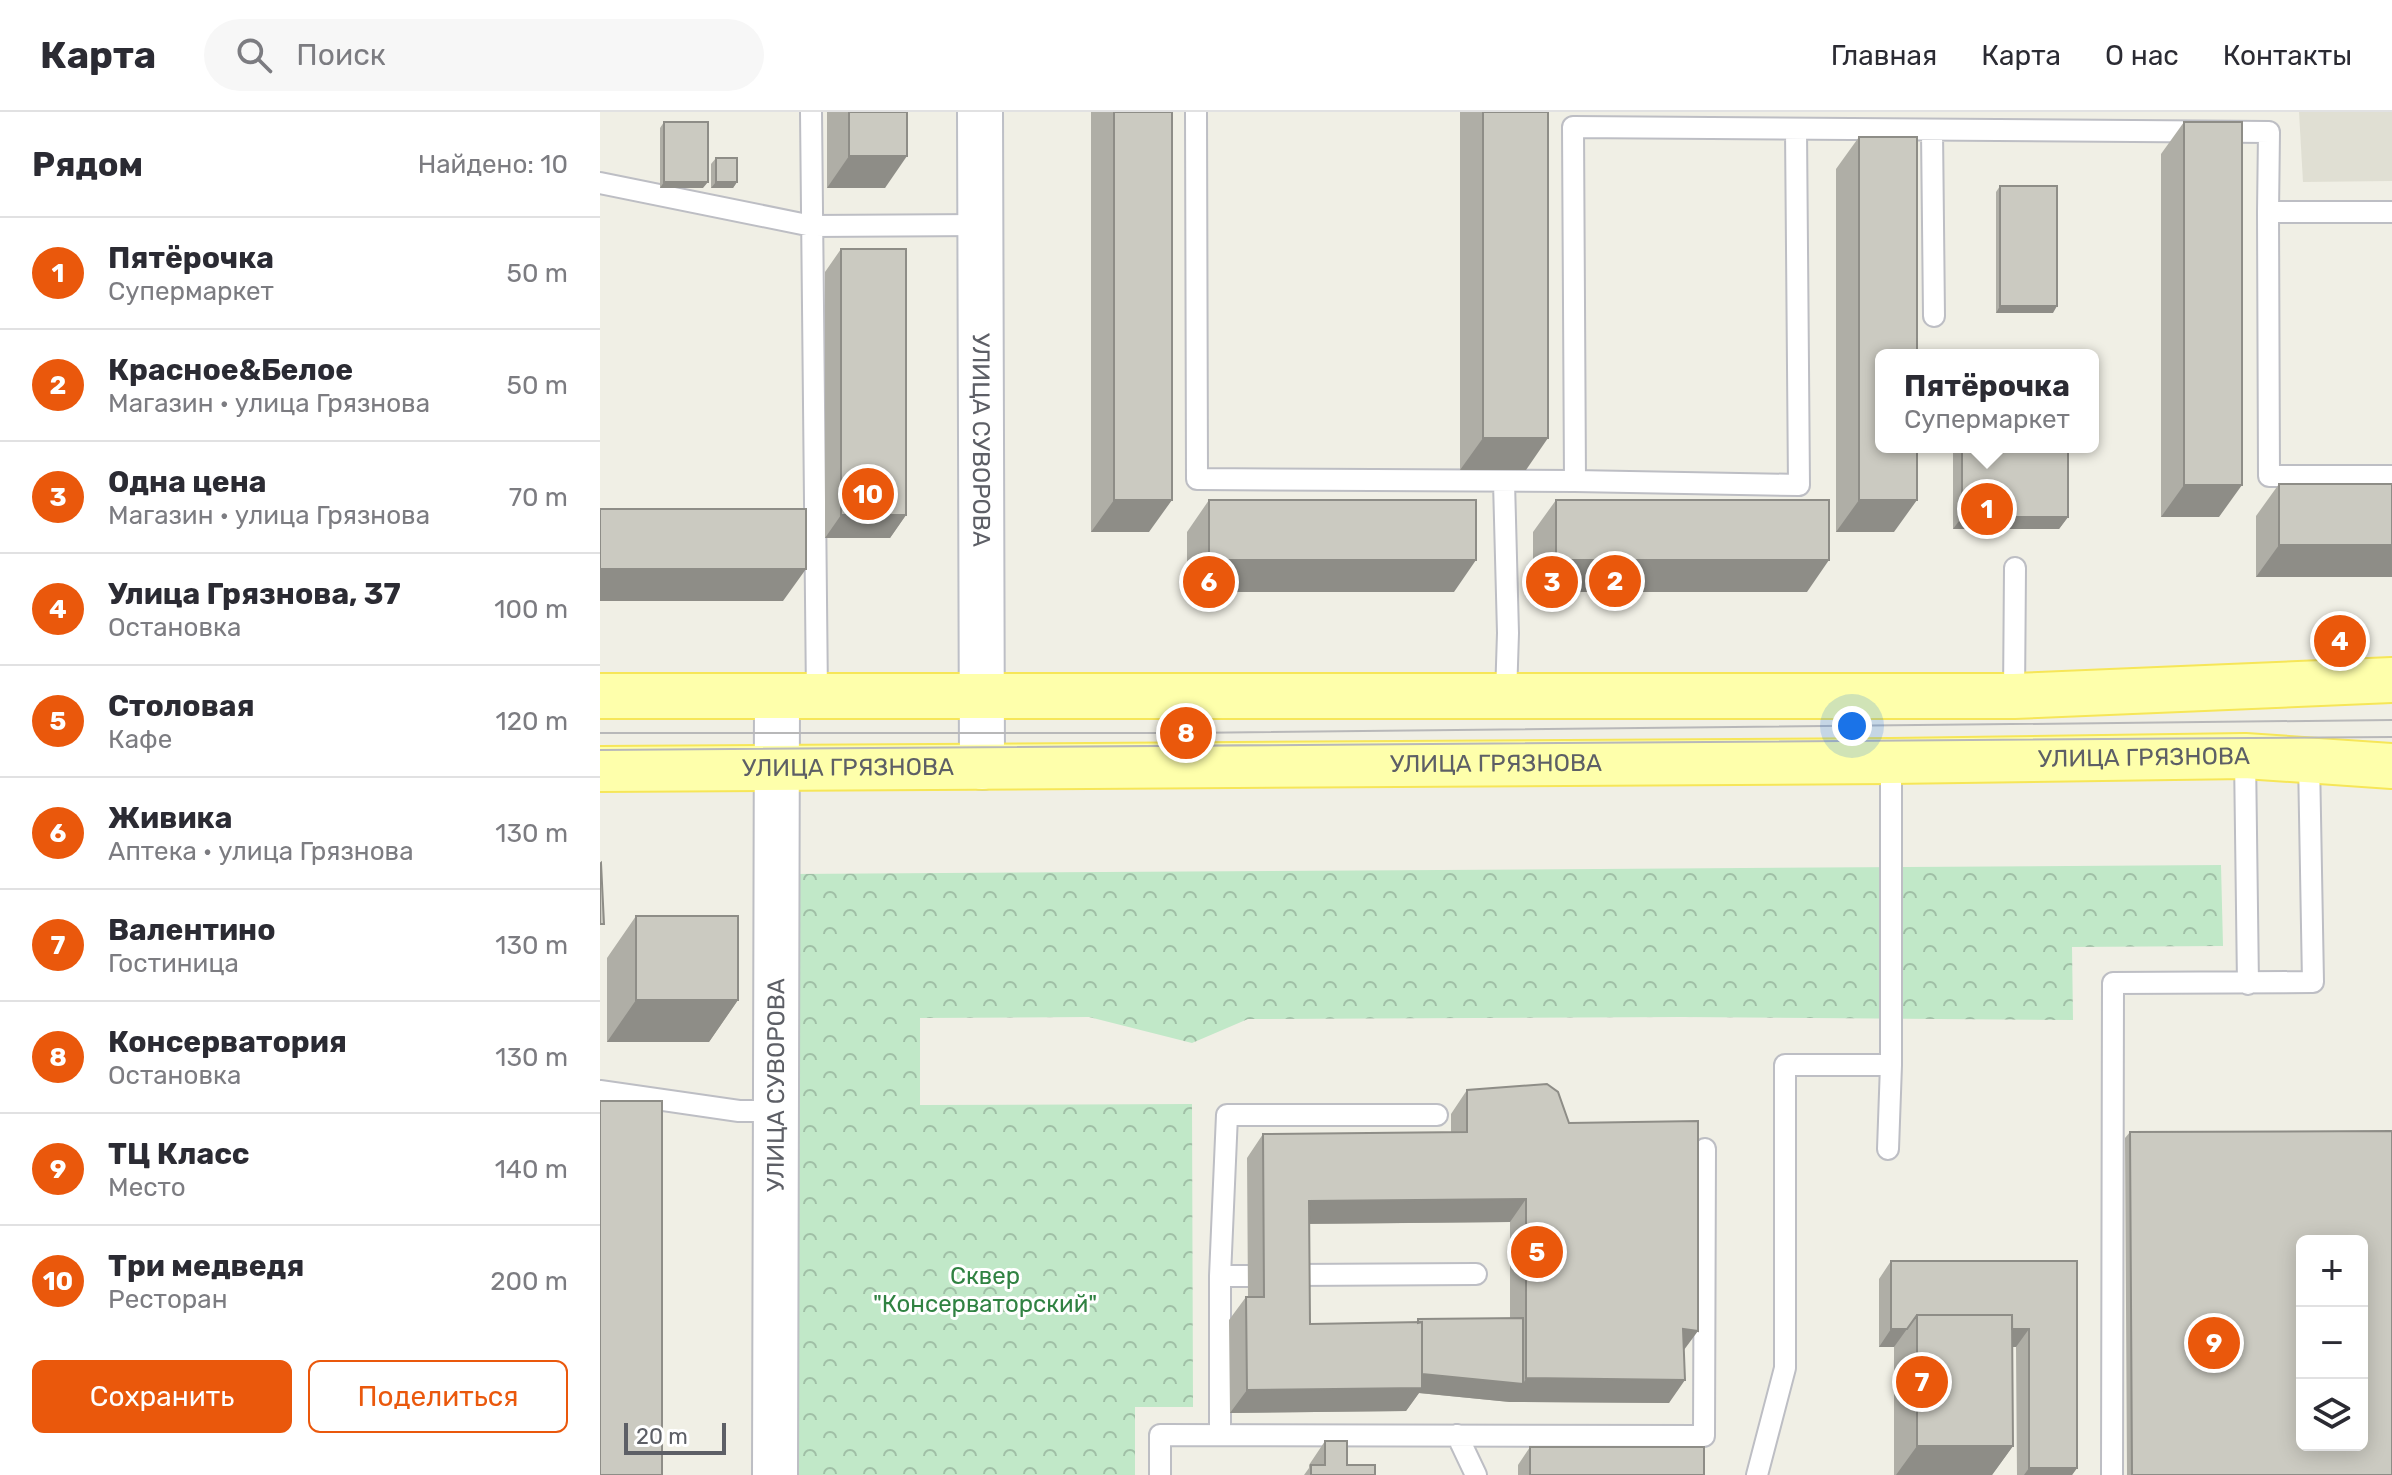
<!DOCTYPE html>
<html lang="ru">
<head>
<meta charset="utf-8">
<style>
  body { margin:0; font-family:Rubik,sans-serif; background:#f7f7f7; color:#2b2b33 }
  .controls { position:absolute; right:24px; bottom:24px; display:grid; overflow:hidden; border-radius:12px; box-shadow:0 4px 20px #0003 }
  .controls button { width:72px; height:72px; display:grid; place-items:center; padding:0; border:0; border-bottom:2px solid #e1e1e2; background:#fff; color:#2b2b33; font:40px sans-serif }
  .scale { position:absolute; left:24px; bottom:20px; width:102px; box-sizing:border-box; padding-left:8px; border:4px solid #5d5f66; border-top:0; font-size:22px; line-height:28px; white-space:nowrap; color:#5d5f66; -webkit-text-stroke:6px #fff; paint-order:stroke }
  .you { position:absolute; left:1252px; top:614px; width:28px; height:28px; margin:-20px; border:6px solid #fff; border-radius:50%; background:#1a73e8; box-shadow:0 0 0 12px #1a73e833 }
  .badge { display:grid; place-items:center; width:52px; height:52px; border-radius:50%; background:#ea580c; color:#fff; font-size:26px; font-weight:700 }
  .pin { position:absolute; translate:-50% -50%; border:4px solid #fff; box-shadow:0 2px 8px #0006 }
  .popup { position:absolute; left:1275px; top:237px; width:224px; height:104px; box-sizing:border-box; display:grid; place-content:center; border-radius:12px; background:#fff; filter:drop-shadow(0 2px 6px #0005); font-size:26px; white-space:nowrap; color:#7c7c81 }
  .popup b { font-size:30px; color:#2b2b33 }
  .popup::after { content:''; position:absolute; left:50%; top:100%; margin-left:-16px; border:16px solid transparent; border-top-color:#fff }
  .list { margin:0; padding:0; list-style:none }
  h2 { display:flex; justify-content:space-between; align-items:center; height:104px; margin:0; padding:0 32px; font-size:34px }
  h2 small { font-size:26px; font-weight:400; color:#7c7c81 }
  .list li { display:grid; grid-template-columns:52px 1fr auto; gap:24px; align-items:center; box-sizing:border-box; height:112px; padding:0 32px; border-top:2px solid #e1e1e2 }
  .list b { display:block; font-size:30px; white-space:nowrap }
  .list p { margin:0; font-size:26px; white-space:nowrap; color:#7c7c81 }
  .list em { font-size:26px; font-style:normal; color:#7c7c81 }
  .actions { display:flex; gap:16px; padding:24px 32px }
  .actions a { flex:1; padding:18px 0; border:2px solid #ea580c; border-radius:12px; text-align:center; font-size:28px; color:#ea580c }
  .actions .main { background:#ea580c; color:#fff }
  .icon { flex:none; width:44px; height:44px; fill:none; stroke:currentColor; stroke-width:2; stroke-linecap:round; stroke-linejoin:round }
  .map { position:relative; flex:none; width:1792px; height:1363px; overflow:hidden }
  header { display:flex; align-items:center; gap:48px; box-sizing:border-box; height:112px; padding:0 40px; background:#fff; border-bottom:2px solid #e1e1e2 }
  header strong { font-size:38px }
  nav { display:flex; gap:44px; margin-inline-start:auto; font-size:28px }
  .search { width:560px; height:72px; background:#f7f7f7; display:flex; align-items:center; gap:20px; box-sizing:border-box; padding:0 28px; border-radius:44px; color:#7c7c81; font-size:30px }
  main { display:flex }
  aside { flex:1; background:#fff }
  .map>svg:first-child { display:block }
  .education { fill:#e0dfd3 }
  .park { fill:url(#park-crowns) }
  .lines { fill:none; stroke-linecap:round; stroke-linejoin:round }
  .service-casing { stroke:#bdbec4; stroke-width:24 }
  .tertiary-casing { stroke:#bdbec4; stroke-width:48 }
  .secondary-casing { stroke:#bdbfc6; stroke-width:48 }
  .primary-casing { stroke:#f6e658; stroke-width:48 }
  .service { stroke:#fff; stroke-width:20 }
  .tertiary { stroke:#fff; stroke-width:44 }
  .secondary { stroke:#fff; stroke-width:44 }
  .primary { stroke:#feffab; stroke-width:44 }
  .tram { stroke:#b8b8b9; stroke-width:2 }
  .wall { fill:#afaea6; fill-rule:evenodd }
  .shaded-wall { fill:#8e8d87 }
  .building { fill:#cbcac1; stroke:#8e8d87; stroke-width:2; fill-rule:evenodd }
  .labels { text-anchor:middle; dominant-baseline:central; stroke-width:6; stroke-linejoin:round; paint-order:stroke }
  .street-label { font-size:24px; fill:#5d5f66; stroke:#fff }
  .park-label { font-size:24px; fill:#308242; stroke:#fff }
</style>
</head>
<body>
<header>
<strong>Карта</strong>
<div class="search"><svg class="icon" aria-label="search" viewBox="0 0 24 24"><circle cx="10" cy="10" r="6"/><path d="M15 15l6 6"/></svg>Поиск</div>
<nav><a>Главная</a><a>Карта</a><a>О нас</a><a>Контакты</a></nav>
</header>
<main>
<aside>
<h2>Рядом<small>Найдено: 10</small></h2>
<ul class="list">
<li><span class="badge">1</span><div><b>Пятёрочка</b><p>Супермаркет</p></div><em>50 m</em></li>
<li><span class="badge">2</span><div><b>Красное&amp;Белое</b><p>Магазин · улица Грязнова</p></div><em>50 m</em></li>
<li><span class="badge">3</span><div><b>Одна цена</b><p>Магазин · улица Грязнова</p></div><em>70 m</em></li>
<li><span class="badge">4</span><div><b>Улица Грязнова, 37</b><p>Остановка</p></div><em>100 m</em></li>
<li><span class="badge">5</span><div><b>Столовая</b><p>Кафе</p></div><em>120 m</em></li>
<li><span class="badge">6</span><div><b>Живика</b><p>Аптека · улица Грязнова</p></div><em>130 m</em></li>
<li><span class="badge">7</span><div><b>Валентино</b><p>Гостиница</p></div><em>130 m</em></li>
<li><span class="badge">8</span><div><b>Консерватория</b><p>Остановка</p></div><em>130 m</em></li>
<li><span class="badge">9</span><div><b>ТЦ Класс</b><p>Место</p></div><em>140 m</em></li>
<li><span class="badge">10</span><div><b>Три медведя</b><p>Ресторан</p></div><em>200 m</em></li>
</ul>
<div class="actions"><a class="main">Сохранить</a><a>Поделиться</a></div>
</aside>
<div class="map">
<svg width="1792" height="1363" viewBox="0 0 1792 1363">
  <defs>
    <pattern id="park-crowns" width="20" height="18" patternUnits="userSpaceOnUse" patternTransform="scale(2)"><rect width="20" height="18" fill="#c1e8c8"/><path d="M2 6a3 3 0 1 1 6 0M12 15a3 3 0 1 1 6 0" fill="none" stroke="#a0bfa6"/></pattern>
  </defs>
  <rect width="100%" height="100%" fill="#f0efe5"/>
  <path class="education" d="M1699,0H1792V69L1703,70Z"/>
  <path class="park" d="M1621,753L1623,834L1472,835L1473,908L1082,905L648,907L592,931L489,905L320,906V993L592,992L593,1295H535V1363H192L193,762Z"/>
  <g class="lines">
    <defs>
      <path id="service" d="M211,0L217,584
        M596,0L597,367L975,369L973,15L1669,20L1668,100L1669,364H1792
        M1332,19L1334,204
        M0,71L212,114L381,113
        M1668,100H1792
        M975,369L1199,373L1196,17
        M904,370L908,521L906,584
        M1414,584L1415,456
        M1645,644L1648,872
        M0,979L139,999H176
        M1288,1037L1291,953
        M693,1163L876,1162
        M620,1164H648
        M620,1323V1164L627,1003H837
        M857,1323L876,1363
        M560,1363V1323L1104,1324L1105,1037
        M1157,1363L1185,1256V953H1291V649
        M1512,1363L1513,871L1713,870L1709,648"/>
      <g id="tertiary">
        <path id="s1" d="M175,1363L177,584"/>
      </g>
      <g id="secondary">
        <path id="s2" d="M380,0L382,655"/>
      </g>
      <g id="primary">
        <path d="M0,584H1414L1792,568"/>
        <path id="s3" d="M0,657L1291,649L1645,644L1792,654"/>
      </g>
    </defs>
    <use href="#service" class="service-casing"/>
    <use href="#tertiary" class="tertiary-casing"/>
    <use href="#secondary" class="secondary-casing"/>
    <use href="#primary" class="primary-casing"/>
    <use href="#service" class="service"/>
    <use href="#tertiary" class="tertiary"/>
    <use href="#secondary" class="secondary"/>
    <use href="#primary" class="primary"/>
    <path class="tram" d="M0,621H586L1792,608
      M0,638L1792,625"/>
  </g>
  <path class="wall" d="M227,0H307L285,76H227Z
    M491,0H572L549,420H491Z
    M860,0H948L926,358H860Z
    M64,10L103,76H60V16Z
    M1584,10L1619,405H1561V42Z
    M1259,25L1294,420H1236V57Z
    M116,46L137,70L133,76H111V52Z
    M1400,74L1453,201H1396V80Z
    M241,137L306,403L290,426H225V160Z
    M1353,335H1468V405L1459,417H1353Z
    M1679,372L1792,465H1656V404Z
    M609,388L854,480H587V420Z
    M956,388L1207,480H933V420Z
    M36,804L138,888L109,930H7V846Z
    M867,978L969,1011L1084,1238L1069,1291L910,1290L819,1281L806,1299L630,1301L629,1208L646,1185H648L647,1046L663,1022L851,1020V1002ZM910,1110V1206L818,1207L816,1211L710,1212L709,1112Z
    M1530,1020L1792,1363H1527L1525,1026Z
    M1291,1149H1477V1356L1472,1363H1417L1416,1235H1412L1413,1334L1392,1363H1294V1235H1279V1167Z
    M725,1329L747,1353L775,1363H704L709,1356V1353Z
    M930,1335L1104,1363H918V1353Z"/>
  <path class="shaded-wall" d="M249,44H307L285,76H227Z
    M64,70H108L103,76H60Z
    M116,70H137L133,76H111Z
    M1400,194H1457L1453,201H1396Z
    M883,326H948L926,358H860Z
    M1584,373H1642L1619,405H1561Z
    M514,388H572L549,420H491Z
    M1259,388H1317L1294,420H1236Z
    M241,403H306L290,426H225Z
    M1362,405H1468L1459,417H1353Z
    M1679,433H1792V465H1656Z
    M609,448H876L854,480H587Z
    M956,448H1229L1207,480H933Z
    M0,457H206L183,489H0Z
    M36,888H138L109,930H7Z
    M926,1087L910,1110L693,1112L709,1089Z
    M1083,1217L1098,1219L1081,1242Z
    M1291,1217H1307L1294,1235H1279Z
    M1317,1217H1429L1416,1235H1317Z
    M818,1262L923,1272L926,1266L1085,1268L1069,1291L910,1290L819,1281L806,1299L630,1301L647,1278Z
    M1317,1334H1413L1392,1363H1296Z
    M1429,1356H1477L1472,1363H1424Z"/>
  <path class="building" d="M249,0H307V44H249Z
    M514,0H572V388H514Z
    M883,0H948V326H883Z
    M64,10H108V70H64Z
    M1584,10H1642V373H1584Z
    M1259,25H1317V243H1281V335H1317V388H1259Z
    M116,46H137V70H116Z
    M1400,74H1457V194H1400Z
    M241,137H306V403H241Z
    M1362,240H1468V243H1362Z
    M1362,335H1468V405H1362Z
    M1679,372H1792V433H1679Z
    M609,388H876V448H609Z
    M956,388H1229V448H956Z
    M0,397H206V457H0Z
    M1,751L4,812H0V752Z
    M36,804H138V888H36Z
    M947,972L958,980L969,1011L1098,1009V1219L1083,1217L1085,1268L926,1266V1087L709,1089L710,1212L822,1210V1276L647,1278L646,1185H664L663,1022L867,1020V978Z
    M0,989H62V1363H0Z
    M1792,1019V1363H1532L1530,1020ZM1702,1129H1762V1333H1702Z
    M1291,1149H1477V1356H1429V1217H1412V1203H1317L1307,1217H1291Z
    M1317,1203H1412L1413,1334H1317Z
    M923,1206V1272L822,1262V1210L818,1211V1207Z
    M725,1329H747V1353H775V1363H711V1353H725Z
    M930,1335H1104V1363H930Z"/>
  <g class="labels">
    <g class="street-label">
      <text stroke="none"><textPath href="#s2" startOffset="328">УЛИЦА СУВОРОВА</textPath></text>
      <text stroke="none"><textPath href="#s3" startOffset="1544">УЛИЦА ГРЯЗНОВА</textPath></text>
      <text stroke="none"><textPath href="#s3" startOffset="896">УЛИЦА ГРЯЗНОВА</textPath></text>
      <text stroke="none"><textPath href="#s3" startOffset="248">УЛИЦА ГРЯЗНОВА</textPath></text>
      <text stroke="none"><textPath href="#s1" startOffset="390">УЛИЦА СУВОРОВА</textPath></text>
    </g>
    <g class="park-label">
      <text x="385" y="1164">Сквер<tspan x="385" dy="28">"Консерваторский"</tspan></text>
    </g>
  </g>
</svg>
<div class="controls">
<button>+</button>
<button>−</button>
<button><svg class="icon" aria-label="layers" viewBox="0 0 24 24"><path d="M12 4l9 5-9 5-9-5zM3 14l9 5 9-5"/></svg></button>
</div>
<div class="scale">20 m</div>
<div class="you"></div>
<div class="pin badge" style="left:1387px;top:397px">1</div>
<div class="popup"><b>Пятёрочка</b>Супермаркет</div>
<div class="pin badge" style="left:1015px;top:469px">2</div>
<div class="pin badge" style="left:952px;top:470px">3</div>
<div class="pin badge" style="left:1740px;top:529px">4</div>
<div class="pin badge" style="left:937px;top:1140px">5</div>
<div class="pin badge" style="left:609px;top:470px">6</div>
<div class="pin badge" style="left:1322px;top:1270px">7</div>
<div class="pin badge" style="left:586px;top:621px">8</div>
<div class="pin badge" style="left:1614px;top:1231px">9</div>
<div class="pin badge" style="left:268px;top:382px">10</div>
</div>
</main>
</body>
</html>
